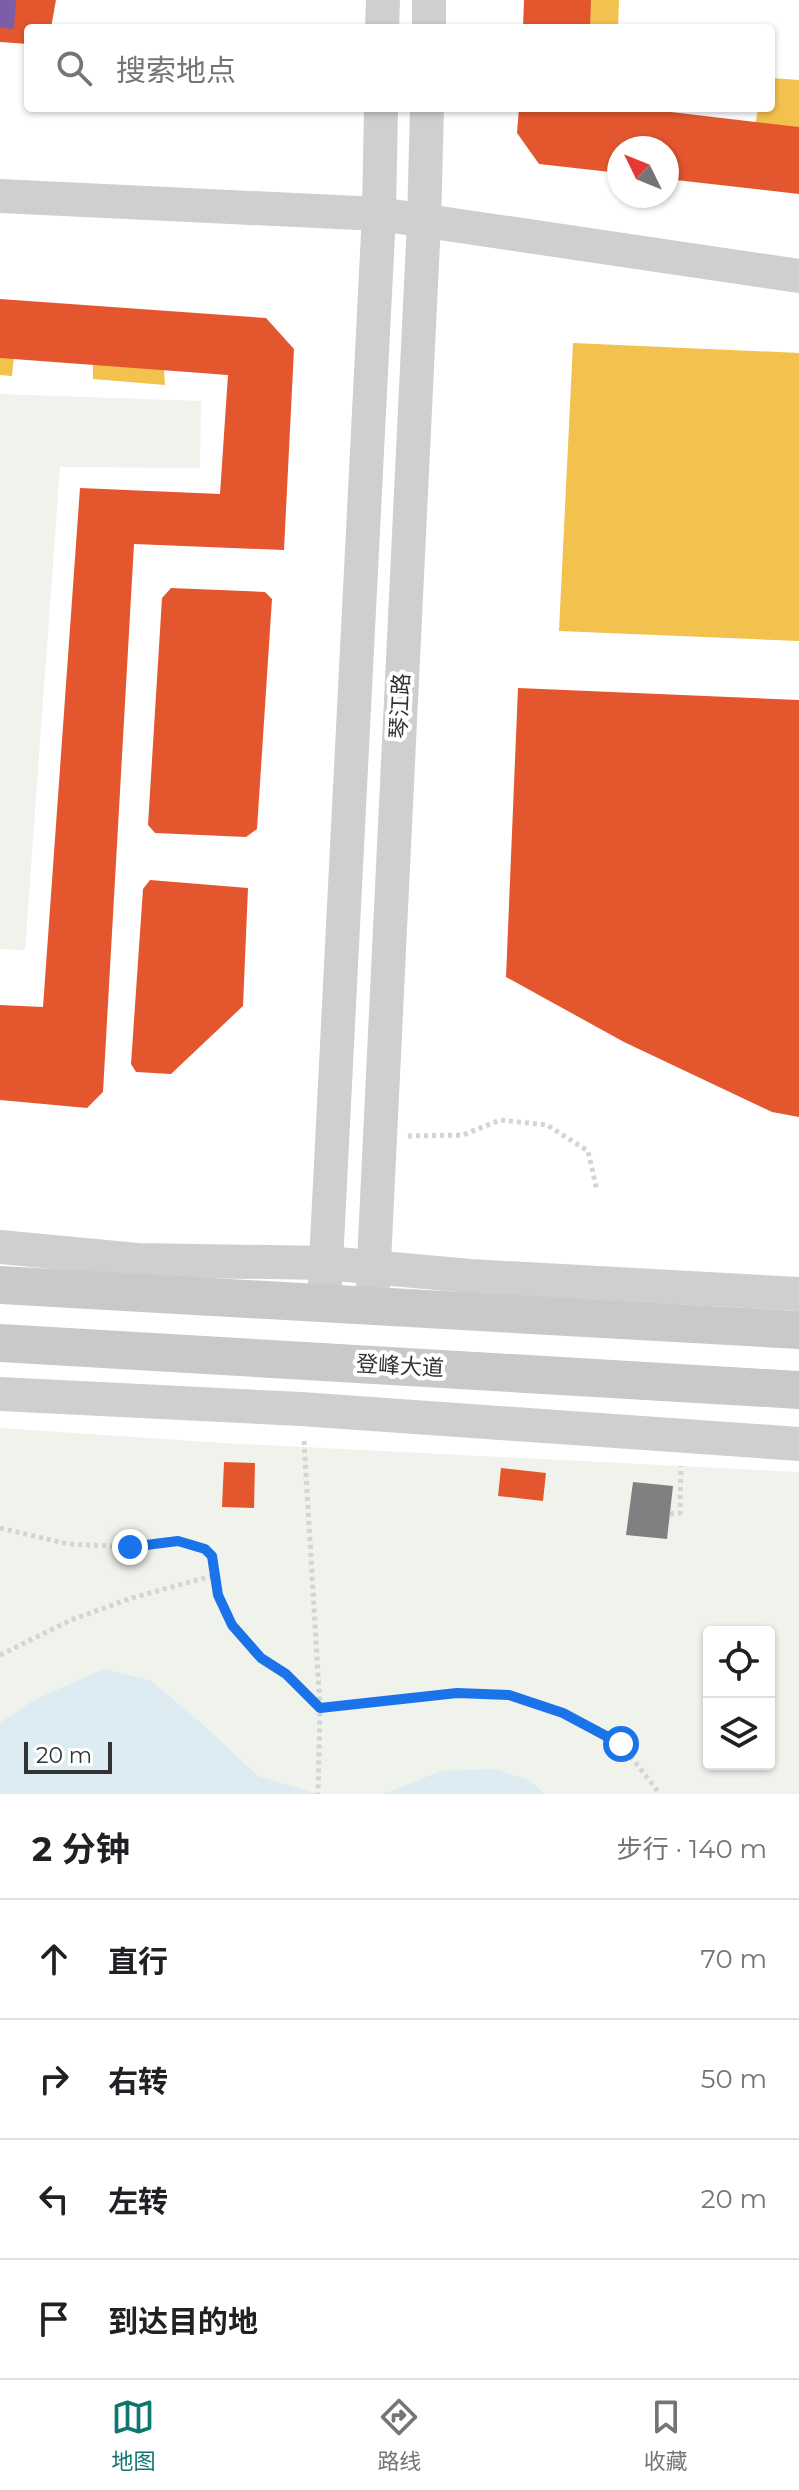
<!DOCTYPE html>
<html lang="zh">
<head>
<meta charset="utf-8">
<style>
  body { margin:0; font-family:Montserrat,"Noto Sans SC",sans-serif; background:#f2f2f2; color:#202124 }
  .controls { position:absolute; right:24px; bottom:24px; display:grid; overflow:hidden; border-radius:8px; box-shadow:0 2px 6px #0004 }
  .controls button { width:72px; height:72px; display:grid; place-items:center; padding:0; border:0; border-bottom:2px solid #e0e0e0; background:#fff; color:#202124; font:40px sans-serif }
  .compass { position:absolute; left:607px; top:136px; width:72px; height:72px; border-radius:50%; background:#fff; box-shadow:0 2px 6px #0004; rotate:313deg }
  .scale { position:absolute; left:24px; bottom:20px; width:88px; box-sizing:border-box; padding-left:8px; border:4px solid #323232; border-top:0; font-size:22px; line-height:28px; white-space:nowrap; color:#323232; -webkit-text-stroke:6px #fff; paint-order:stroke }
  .stop { position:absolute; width:24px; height:24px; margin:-18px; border:6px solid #1a73e8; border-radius:50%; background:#fff }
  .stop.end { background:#1a73e8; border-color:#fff; box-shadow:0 2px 8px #0008 }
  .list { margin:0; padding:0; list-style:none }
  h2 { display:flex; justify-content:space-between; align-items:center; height:104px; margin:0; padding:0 32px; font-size:34px }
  h2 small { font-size:26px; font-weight:400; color:#757577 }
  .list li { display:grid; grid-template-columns:52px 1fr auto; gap:24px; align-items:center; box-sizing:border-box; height:120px; padding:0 32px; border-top:2px solid #e0e0e0 }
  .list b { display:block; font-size:30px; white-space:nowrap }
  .list em { font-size:26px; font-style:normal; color:#757577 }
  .icon { flex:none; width:44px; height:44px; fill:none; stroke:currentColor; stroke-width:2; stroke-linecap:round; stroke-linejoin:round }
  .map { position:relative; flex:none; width:799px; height:1794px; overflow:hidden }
  .search { position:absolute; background:#fff; box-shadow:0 2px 6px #0004; left:24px; right:24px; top:24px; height:88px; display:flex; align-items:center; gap:20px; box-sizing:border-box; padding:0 28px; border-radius:8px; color:#757577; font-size:30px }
  .sheet { height:584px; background:#fff }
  nav { display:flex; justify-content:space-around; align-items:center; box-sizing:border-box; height:112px; border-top:2px solid #e0e0e0; background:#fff; font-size:22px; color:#757577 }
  nav a { display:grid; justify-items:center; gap:4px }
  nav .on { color:#0f766e }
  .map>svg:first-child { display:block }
  .green { fill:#f0f3ec; fill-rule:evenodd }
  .water { fill:#ddebf2 }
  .homes { fill:#f2c14e }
  .shops { fill:#e4572e }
  .offices { fill:#7b5ea7 }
  .building { fill:#808080 }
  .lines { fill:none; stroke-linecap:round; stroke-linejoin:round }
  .path { stroke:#d4d4d4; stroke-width:5; stroke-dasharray:4 4; stroke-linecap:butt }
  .secondary { stroke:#cfcfcf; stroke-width:34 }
  .primary { stroke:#c9c9c9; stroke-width:38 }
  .route { stroke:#1a73e8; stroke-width:10 }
  .labels { text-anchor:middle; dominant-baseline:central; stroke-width:8; stroke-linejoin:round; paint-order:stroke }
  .street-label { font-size:22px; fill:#323232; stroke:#fff }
</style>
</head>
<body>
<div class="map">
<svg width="799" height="1794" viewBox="0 0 799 1794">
  <rect width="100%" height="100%" fill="#fff"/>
  <path class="green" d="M0,394L201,401L200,468L60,467L25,950L0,949Z
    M0,1428L223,1443L799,1472V1794H0ZM709,1632H769V1764H709Z"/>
  <path class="water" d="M104,1669L151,1681L200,1722L258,1776L318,1794H0V1723L34,1700Z
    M495,1769L529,1780L545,1794H383L441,1771Z"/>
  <path class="homes" d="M551,0H619L618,28H563L564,10H551Z
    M771,78L799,80V133L755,127L758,108H771Z
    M0,304L108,311L107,333L148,336L150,314L232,320L228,375L164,369L165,385L93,379V361L14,356L12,376L0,375Z
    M573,343L799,353V641L559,631Z
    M7,1006L88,1012L84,1067L16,1062L13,1097L0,1096V1032H5Z"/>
  <path class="shops" d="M0,0H56L51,28H28V44L0,42Z
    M524,0H591L590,28H523Z
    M519,108H637L799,127V194L667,179V148H619V173L539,164L517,133Z
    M0,299L266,318L294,349L284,550L134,544L103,1092L87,1108L0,1100V1005L43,1007L80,488L220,494L228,375L0,358Z
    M171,588L265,592L272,599L257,829L246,837L155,833L148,825L162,598Z
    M518,688L799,700V1117L772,1112L624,1042L506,977Z
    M150,880L248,888L243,1006L171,1074L136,1072L131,1064L143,889Z
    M224,1462L255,1463L254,1508L222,1507Z
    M501,1468L546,1473L543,1501L498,1496Z"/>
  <path class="offices" d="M0,0H16L14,29L0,28Z"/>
  <path class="building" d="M633,1482L673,1486L667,1539L626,1535Z"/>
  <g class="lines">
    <path class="path" d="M408,1136L463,1135L500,1120L547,1125L588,1151L597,1191
      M304,1441L320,1708L318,1794
      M670,1514L680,1513L681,1466
      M0,1528L68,1544L130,1547L178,1541L205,1549L212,1556L218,1595L232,1625L261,1658L286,1674L319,1707
      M0,1655L71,1620L132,1598L215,1575
      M320,1708L457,1693L509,1695L563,1713L621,1744L660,1794"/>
    <path class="secondary" d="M382,28L383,0
      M429,28V0
      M0,196L379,214L799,276
      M0,1247L137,1260L326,1263L470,1276L799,1294
      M324,1302L379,214L381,108
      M372,1304L424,222L427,108
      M0,1394L301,1409L799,1444"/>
    <path class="primary" d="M0,1285L799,1330
      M0,1343L799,1390"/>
  </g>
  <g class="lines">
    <path class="route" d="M130,1547L178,1541L205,1549L212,1556L218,1595L232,1625L261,1658L286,1674L320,1708L457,1693L509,1695L563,1713L621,1744"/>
  </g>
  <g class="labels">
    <g class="street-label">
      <text transform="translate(400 706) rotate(-87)">琴江路</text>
      <text transform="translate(400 1366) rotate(3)">登峰大道</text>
    </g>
  </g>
</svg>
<div class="controls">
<button><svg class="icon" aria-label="locate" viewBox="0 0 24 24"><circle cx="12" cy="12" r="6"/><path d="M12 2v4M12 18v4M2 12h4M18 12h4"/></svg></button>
<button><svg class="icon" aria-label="layers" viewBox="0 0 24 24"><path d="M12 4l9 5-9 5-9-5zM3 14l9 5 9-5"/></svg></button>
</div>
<svg class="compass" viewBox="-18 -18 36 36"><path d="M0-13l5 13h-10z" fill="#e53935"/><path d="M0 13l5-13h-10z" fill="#757577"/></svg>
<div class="scale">20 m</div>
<div class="stop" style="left:621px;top:1744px"></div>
<div class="stop end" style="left:130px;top:1547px"></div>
<div class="search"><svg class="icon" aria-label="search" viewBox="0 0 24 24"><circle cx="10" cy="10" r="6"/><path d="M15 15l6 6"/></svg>搜索地点</div>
</div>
<section class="sheet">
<h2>2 分钟<small>步行 · 140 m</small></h2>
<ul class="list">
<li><svg class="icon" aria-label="ahead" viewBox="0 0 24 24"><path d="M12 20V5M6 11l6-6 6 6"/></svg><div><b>直行</b></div><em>70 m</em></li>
<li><svg class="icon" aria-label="right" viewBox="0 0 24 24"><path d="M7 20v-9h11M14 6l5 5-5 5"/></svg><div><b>右转</b></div><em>50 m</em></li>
<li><svg class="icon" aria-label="left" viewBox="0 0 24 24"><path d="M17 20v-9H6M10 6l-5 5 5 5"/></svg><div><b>左转</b></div><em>20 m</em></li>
<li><svg class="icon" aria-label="arrive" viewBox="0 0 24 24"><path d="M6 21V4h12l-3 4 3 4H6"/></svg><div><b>到达目的地</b></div></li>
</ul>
</section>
<nav>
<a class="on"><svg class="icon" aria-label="map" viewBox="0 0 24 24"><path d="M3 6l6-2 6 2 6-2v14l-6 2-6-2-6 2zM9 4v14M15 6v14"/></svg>地图</a>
<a><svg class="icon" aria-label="directions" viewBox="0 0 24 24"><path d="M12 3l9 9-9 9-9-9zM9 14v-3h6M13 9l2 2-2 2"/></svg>路线</a>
<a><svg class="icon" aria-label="saved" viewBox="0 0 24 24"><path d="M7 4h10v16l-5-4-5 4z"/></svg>收藏</a>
</nav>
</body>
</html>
